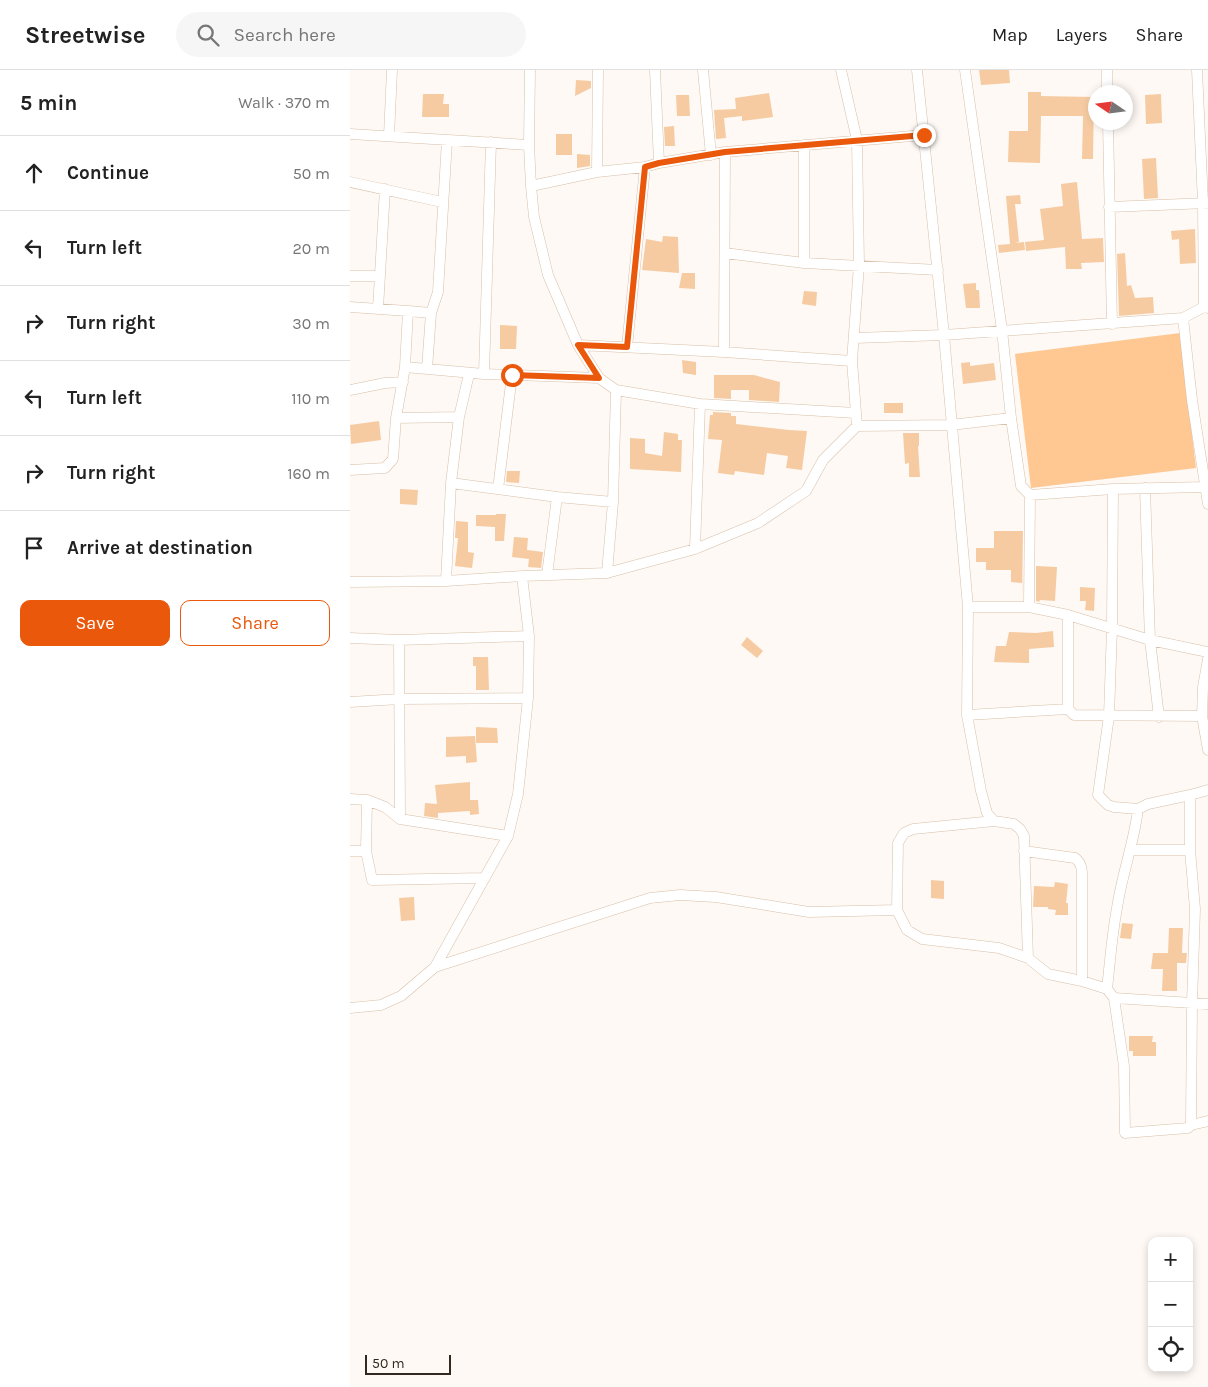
<!DOCTYPE html>
<html lang="en">
<head>
<meta charset="utf-8">
<style>
  body { margin:0; font-family:Karla,sans-serif; background:#f6f6f6; color:#222 }
  .controls { position:absolute; right:15px; bottom:15px; display:grid; overflow:hidden; border-radius:10px; box-shadow:0 2px 8px #0003 }
  .controls button { width:45px; height:45px; display:grid; place-items:center; padding:0; border:0; border-bottom:1px solid #e0e0e0; background:#fff; color:#222; font:25px sans-serif }
  .compass { position:absolute; left:738px; top:15px; width:45px; height:45px; border-radius:50%; background:#fff; box-shadow:0 2px 8px #0003; rotate:283deg }
  .scale { position:absolute; left:15px; bottom:12px; width:86px; box-sizing:border-box; padding-left:5px; border:2px solid #31281f; border-top:0; font-size:14px; line-height:18px; white-space:nowrap; color:#31281f; -webkit-text-stroke:4px #fef9f4; paint-order:stroke }
  .stop { position:absolute; width:15px; height:15px; margin:-11px; border:4px solid #ea580c; border-radius:50%; background:#fff }
  .stop.end { background:#ea580c; border-color:#fff; box-shadow:0 1px 5px #0008 }
  .list { margin:0; padding:0; list-style:none }
  h2 { display:flex; justify-content:space-between; align-items:center; height:65px; margin:0; padding:0 20px; font-size:21px }
  h2 small { font-size:16px; font-weight:400; color:#767676 }
  .list li { display:grid; grid-template-columns:32px 1fr auto; gap:15px; align-items:center; box-sizing:border-box; height:75px; padding:0 20px; border-top:1px solid #e0e0e0 }
  .list b { display:block; font-size:19px; white-space:nowrap }
  .list em { font-size:16px; font-style:normal; color:#767676 }
  .actions { display:flex; gap:10px; padding:15px 20px }
  .actions a { flex:1; padding:11px 0; border:1px solid #ea580c; border-radius:10px; text-align:center; font-size:18px; color:#ea580c }
  .actions .main { background:#ea580c; color:#fff }
  .icon { flex:none; width:28px; height:28px; fill:none; stroke:currentColor; stroke-width:2; stroke-linecap:round; stroke-linejoin:round }
  .map { position:relative; flex:none; width:858px; height:1317px; overflow:hidden }
  header { display:flex; align-items:center; gap:30px; box-sizing:border-box; height:70px; padding:0 25px; background:#fff; border-bottom:1px solid #e0e0e0 }
  header strong { font-size:24px }
  nav { display:flex; gap:28px; margin-inline-start:auto; font-size:18px }
  .search { width:350px; height:45px; background:#f6f6f6; display:flex; align-items:center; gap:12px; box-sizing:border-box; padding:0 18px; border-radius:28px; color:#767676; font-size:19px }
  main { display:flex }
  aside { flex:1; background:#fff }
  .map>svg:first-child { display:block }
  .green { fill:#ffc791 }
  .building { fill:#f6cba2 }
  .lines { fill:none; stroke-linecap:round; stroke-linejoin:round }
  .minor-casing { stroke:#d8bfa8; stroke-width:11 }
  .minor { stroke:#fff; stroke-width:10 }
  .route { stroke:#ea580c; stroke-width:6 }
</style>
</head>
<body>
<header>
<strong>Streetwise</strong>
<div class="search"><svg class="icon" aria-label="search" viewBox="0 0 24 24"><circle cx="10" cy="10" r="6"/><path d="M15 15l6 6"/></svg>Search here</div>
<nav><a>Map</a><a>Layers</a><a>Share</a></nav>
</header>
<main>
<aside>
<h2>5 min<small>Walk · 370 m</small></h2>
<ul class="list">
<li><svg class="icon" aria-label="ahead" viewBox="0 0 24 24"><path d="M12 20V5M6 11l6-6 6 6"/></svg><div><b>Continue</b></div><em>50 m</em></li>
<li><svg class="icon" aria-label="left" viewBox="0 0 24 24"><path d="M17 20v-9H6M10 6l-5 5 5 5"/></svg><div><b>Turn left</b></div><em>20 m</em></li>
<li><svg class="icon" aria-label="right" viewBox="0 0 24 24"><path d="M7 20v-9h11M14 6l5 5-5 5"/></svg><div><b>Turn right</b></div><em>30 m</em></li>
<li><svg class="icon" aria-label="left" viewBox="0 0 24 24"><path d="M17 20v-9H6M10 6l-5 5 5 5"/></svg><div><b>Turn left</b></div><em>110 m</em></li>
<li><svg class="icon" aria-label="right" viewBox="0 0 24 24"><path d="M7 20v-9h11M14 6l5 5-5 5"/></svg><div><b>Turn right</b></div><em>160 m</em></li>
<li><svg class="icon" aria-label="arrive" viewBox="0 0 24 24"><path d="M6 21V4h12l-3 4 3 4H6"/></svg><div><b>Arrive at destination</b></div></li>
</ul>
<div class="actions"><a class="main">Save</a><a>Share</a></div>
</aside>
<div class="map">
<svg width="858" height="1317" viewBox="0 0 858 1317">
  <rect width="100%" height="100%" fill="#fef9f4"/>
  <path class="green" d="M830,263L846,398L681,418L665,284Z"/>
  <path class="building" d="M629,0H659L660,13L631,15Z
    M226,10L241,11V18L225,26Z
    M678,22H691V26L744,27L743,89H732L733,46H691L690,93L658,92L659,61H678Z
    M419,23L423,47L392,51V46L374,48L376,68L366,69L364,40L386,39L385,28Z
    M73,24H94L93,34H99V47H72Z
    M811,24L812,53L796,54L795,25Z
    M326,25H339L340,46H327Z
    M324,56L325,76H315L314,57Z
    M206,64H222V85H206Z
    M227,84L240,85V96L227,98Z
    M806,88L808,128L794,129L792,89Z
    M727,112L732,169L753,168L754,192L731,193L732,199H716L715,177L676,181L675,172L694,170L690,139L713,136L711,114Z
    M670,125L671,134H665L669,172L665,173L674,172L675,180L649,183L648,175L660,174L656,126Z
    M845,159L846,193L830,194L829,169L822,170L821,161Z
    M313,166L328,167L329,203L292,200L296,169L312,172Z
    M775,183L777,216L781,215L785,228L803,227L804,243L769,246L767,184Z
    M332,203H345V219L329,218Z
    M626,213V220H629L630,238H616L613,214Z
    M454,221L467,222L466,236L452,234Z
    M150,255L167,256L166,279H150Z
    M332,290L346,292V305L333,303Z
    M620,292V296L644,293L646,310L613,314L611,293Z
    M364,305H404L430,312L429,332L399,330V320H381V329L364,328Z
    M534,333H553V343H534Z
    M363,342L381,343V346H386V354L439,360L457,361L452,400L436,398L438,386L417,383L414,405L385,401L384,405L368,403L372,370L358,369L360,345H363Z
    M29,351L31,370L1,374L0,355Z
    M314,362L328,364V370H332L331,402L280,399V368L295,369V383L312,386Z
    M553,363H569V376H568L570,407H559V393L555,394Z
    M157,401H170L169,413L156,412Z
    M50,419L68,420L67,435L50,434Z
    M146,444H156L154,471H145V457L126,456V445H146Z
    M106,451L118,452V482L124,483L122,498L105,496L108,468H105Z
    M644,461H673L672,530V513L661,512V500H636V492H626V478H644Z
    M164,467L178,468L177,480L193,482L191,498L178,497L179,489L162,487Z
    M686,496L707,497L705,531L690,530L689,532L686,531Z
    M730,517L745,518L744,541L735,540L736,531H730Z
    M703,561L704,577L679,579V593L644,592L646,576H656L659,562L686,563Z
    M397,567L413,581L407,588L391,575Z
    M123,587H138L139,620H126V596H123Z
    M126,657L147,658L148,673H126Z
    M125,666L127,692L116,693V686L96,687V667Z
    M120,712V730H128L129,744L120,745V741L88,743V748L74,746L75,733L87,734L85,715Z
    M581,810L594,811V829L581,828Z
    M705,812L718,814L716,833H718V845H705L706,840L698,839V837H683L684,816L704,817Z
    M64,827L65,850L51,851L49,828Z
    M772,853L783,854L781,869L770,868Z
    M819,858H833L832,883H837L836,893H827V921H812L813,899H801L803,883H818Z
    M779,966H803L802,972H806V986H783V981H779Z"/>
  <g class="lines">
    <defs>
      <path id="minor" d="M305,0L309,93
        M353,0L361,85
        M491,0L507,70L509,195L502,291L507,356
        M567,0L594,265L618,537L617,645L631,721L637,743L644,751L664,754L670,759L674,766L678,888
        M615,0L652,260L661,348L671,416L680,425L763,419L855,417
        M757,0V22
        M847,0L853,133L854,237
        M758,52L762,254
        M0,64L179,75
        M39,66L42,0
        M247,102L248,0
        M0,112L92,132
        M181,116L247,102L295,97L309,93L375,82L574,65
        M759,137L858,133
        M375,183L454,193L588,200
        M454,193V75
        M0,206H30
        M0,237L58,241L55,297L46,348L43,389L35,398L0,400
        M28,239L35,119
        M58,241L81,243
        M833,248L842,330L858,434
        M504,268L594,265L833,248L854,237L858,238
        M228,275L374,282L502,291
        M277,277L295,97
        M374,282L375,82
        M55,297L134,304L249,308
        M77,299L81,243L88,222L97,70
        M134,304L141,72
        M0,320L35,313L53,312
        M266,320L350,334L506,343
        M46,348L109,347
        M101,413L207,427L263,432
        M795,418L800,570L809,647
        M148,419L162,305
        M763,419L762,558L759,646L748,725L758,735L764,737L788,739L798,734L840,725
        M345,479L350,334
        M257,503L345,479L408,453L456,421L473,390L507,356L601,355L661,348
        M197,505L207,427
        M96,511L101,413L109,347L119,304
        M0,512L96,511L172,506
        M618,537H679L718,545L800,570L858,582
        M679,537L680,425
        M0,568L49,570L179,566
        M49,570L50,749
        M0,632L50,629L178,628
        M718,639V545
        M617,645L718,639L724,645L852,646L853,617L858,589
        M852,646L858,680
        M0,729L17,730L35,737L50,749L158,766
        M17,730L16,781L22,810L135,808
        M781,780H840
        M0,781H16
        M674,781L725,788C733,794 732,802 732,811V911
        M547,840L548,773L554,763L563,759L644,751
        M85,897L300,828L330,825L366,827L459,842L547,840L557,860L572,869L649,878L678,888L698,904L732,911L757,919L764,928L774,996L775,1063L838,1058L841,1055L858,1051
        M757,919C760,892 762,864 767,838C772,804 784,773 788,739
        M764,928L858,934
        M0,938L31,935L51,926L85,897L158,766L168,724L178,628L179,566L172,506L257,503L263,432L266,320L249,308L228,275L198,205L184,147L181,116L179,75L180,0
        M841,1055L842,934L845,839L840,780V725L858,720"/>
    </defs>
    <use href="#minor" class="minor-casing"/>
    <use href="#minor" class="minor"/>
  </g>
  <g class="lines">
    <path class="route" d="M162,305L249,308L228,275L277,277L295,97L309,93L375,82L574,65"/>
  </g>
</svg>
<div class="controls">
<button>+</button>
<button>−</button>
<button><svg class="icon" aria-label="locate" viewBox="0 0 24 24"><circle cx="12" cy="12" r="6"/><path d="M12 2v4M12 18v4M2 12h4M18 12h4"/></svg></button>
</div>
<svg class="compass" viewBox="-18 -18 36 36"><path d="M0-13l5 13h-10z" fill="#e53935"/><path d="M0 13l5-13h-10z" fill="#767676"/></svg>
<div class="scale">50 m</div>
<div class="stop" style="left:162px;top:305px"></div>
<div class="stop end" style="left:574px;top:65px"></div>
</div>
</main>
</body>
</html>
